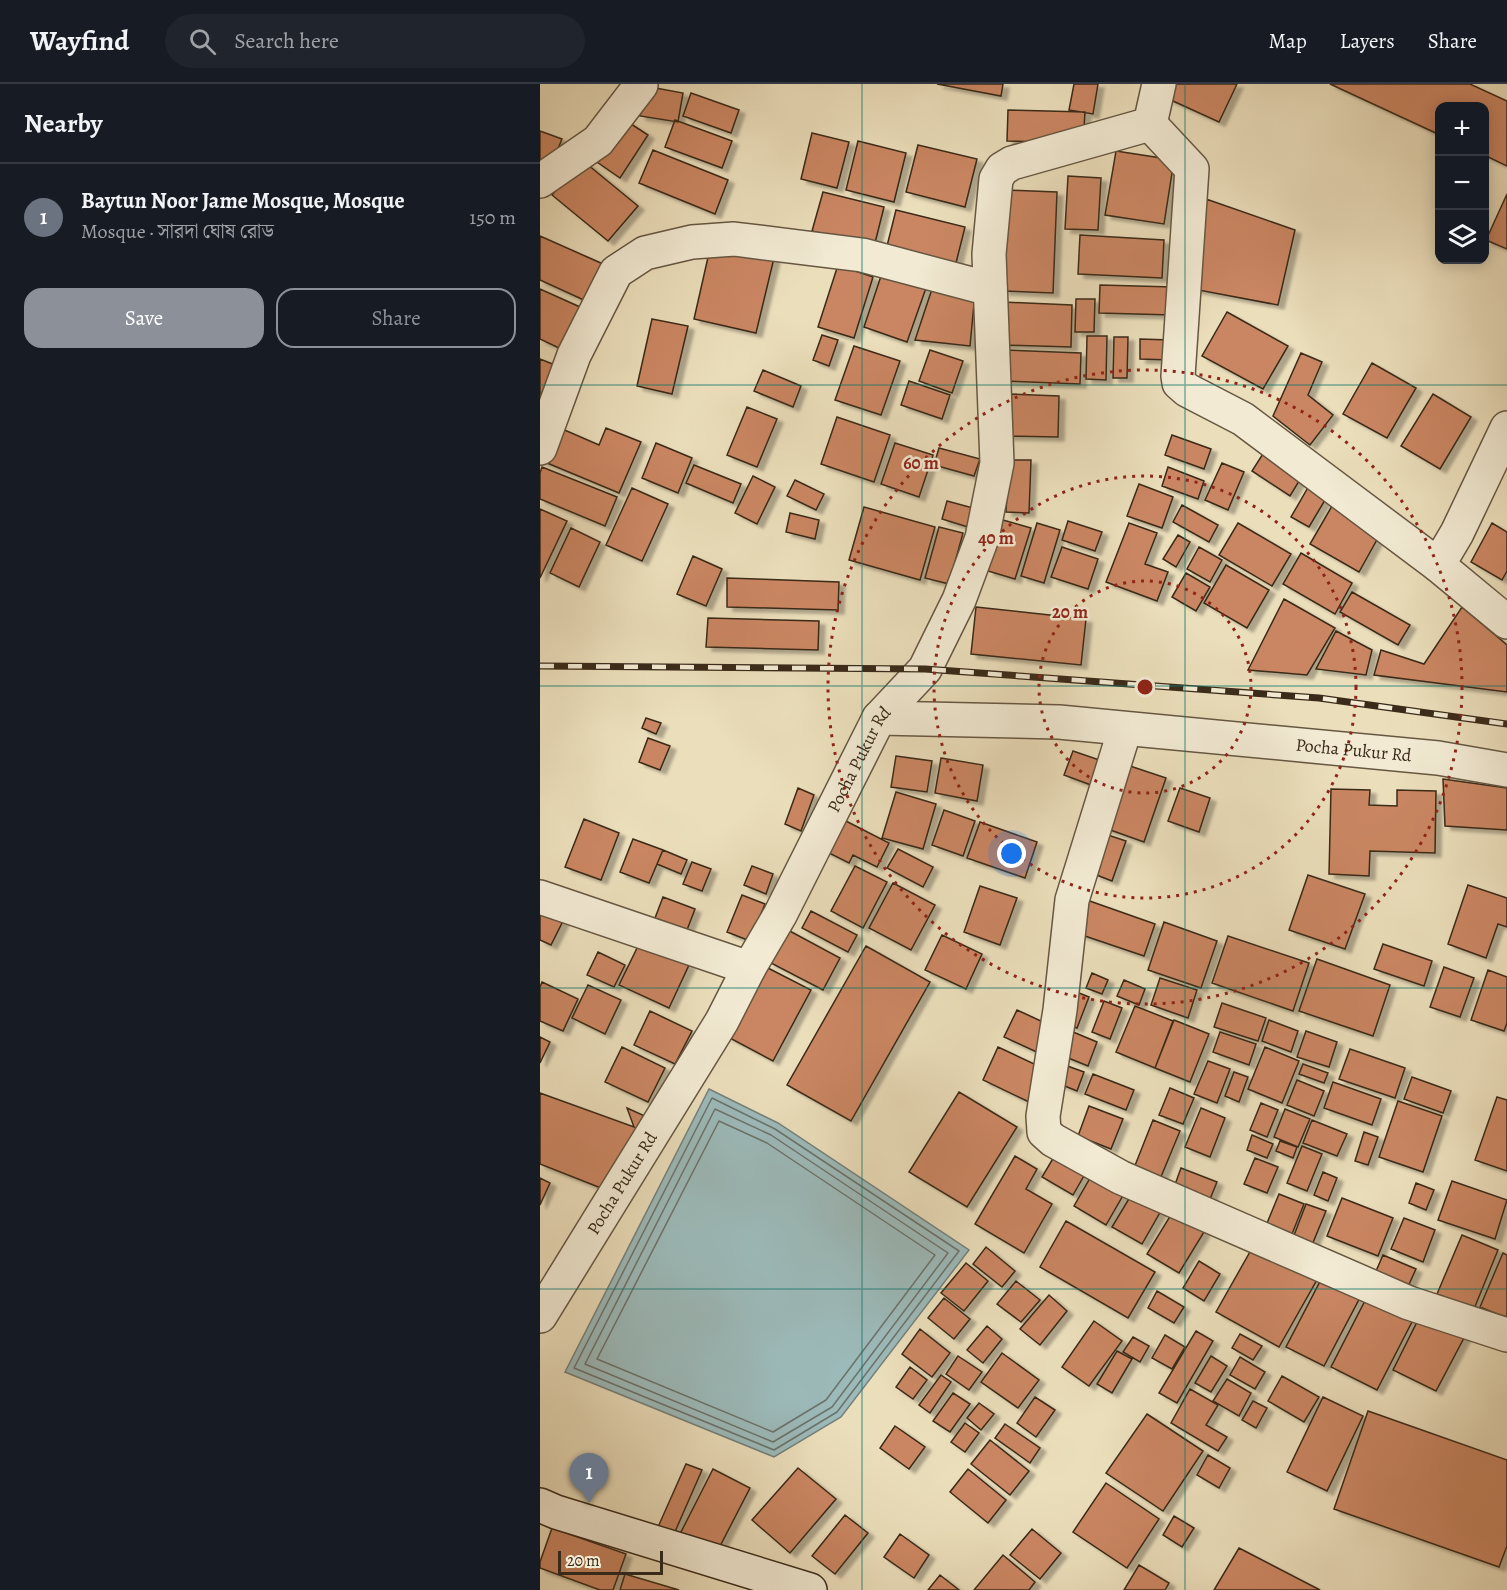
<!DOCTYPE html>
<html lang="en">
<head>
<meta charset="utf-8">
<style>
  body { margin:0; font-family:Alegreya,"Noto Serif Bengali",serif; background:#20242c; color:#f1f3f6 }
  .controls { position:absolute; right:18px; top:18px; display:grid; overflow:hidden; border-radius:12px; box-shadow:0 3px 15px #0003 }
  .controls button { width:54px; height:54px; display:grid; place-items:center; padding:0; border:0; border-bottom:2px solid #363941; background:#171b24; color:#f1f3f6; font:30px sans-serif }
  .scale { position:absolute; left:18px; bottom:15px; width:105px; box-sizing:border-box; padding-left:6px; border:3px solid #3a2a19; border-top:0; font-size:16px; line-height:21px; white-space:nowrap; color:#3a2a19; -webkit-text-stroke:4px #f2ead3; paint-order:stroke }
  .you { position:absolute; left:472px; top:770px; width:21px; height:21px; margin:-15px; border:4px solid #fff; border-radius:50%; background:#1a73e8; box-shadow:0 0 0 9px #1a73e833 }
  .badge { display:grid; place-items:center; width:39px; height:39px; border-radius:50%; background:#8c9099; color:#fff; font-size:20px; font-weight:700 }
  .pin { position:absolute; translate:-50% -50px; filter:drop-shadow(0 2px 3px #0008) }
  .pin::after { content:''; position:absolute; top:32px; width:21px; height:18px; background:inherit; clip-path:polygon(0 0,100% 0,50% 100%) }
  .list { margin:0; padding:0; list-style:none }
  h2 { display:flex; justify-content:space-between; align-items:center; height:78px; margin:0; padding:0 24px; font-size:26px }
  h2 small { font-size:20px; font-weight:400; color:#9ea1a6 }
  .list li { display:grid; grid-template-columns:39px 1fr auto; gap:18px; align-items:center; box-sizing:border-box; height:108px; padding:0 24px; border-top:2px solid #363941 }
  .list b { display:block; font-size:22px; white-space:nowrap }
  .list p { margin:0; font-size:20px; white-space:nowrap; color:#9ea1a6 }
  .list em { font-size:20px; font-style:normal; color:#9ea1a6 }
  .actions { display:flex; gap:12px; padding:18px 24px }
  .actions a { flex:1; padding:14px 0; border:2px solid #8c9099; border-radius:18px; text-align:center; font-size:21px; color:#8c9099 }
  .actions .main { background:#8c9099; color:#fff }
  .icon { flex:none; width:33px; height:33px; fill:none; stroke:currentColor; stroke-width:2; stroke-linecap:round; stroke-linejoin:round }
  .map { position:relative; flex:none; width:967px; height:1506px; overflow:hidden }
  header { display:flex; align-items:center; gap:36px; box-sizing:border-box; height:84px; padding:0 30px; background:#171b24; border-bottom:2px solid #363941 }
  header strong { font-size:28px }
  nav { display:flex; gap:33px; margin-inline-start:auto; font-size:21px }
  .search { width:420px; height:54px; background:#20242c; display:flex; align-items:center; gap:15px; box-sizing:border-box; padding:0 21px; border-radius:33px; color:#9ea1a6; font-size:22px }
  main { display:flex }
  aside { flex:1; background:#171b24 }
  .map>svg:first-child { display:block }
  .water { fill:#9cbaba; stroke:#75807a; stroke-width:1.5 }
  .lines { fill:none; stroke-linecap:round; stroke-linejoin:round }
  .shore { stroke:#6b726a; stroke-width:1.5 }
  .building { fill:#ca8662; stroke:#3a2a19; stroke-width:1.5; filter:url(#shadow) }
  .street-casing { stroke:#665742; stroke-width:36 }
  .secondary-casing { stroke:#3a2a19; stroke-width:36 }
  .street { stroke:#f2ead3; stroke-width:33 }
  .secondary { stroke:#f2ead3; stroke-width:33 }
  .rail-casing { stroke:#3a2a19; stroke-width:7 }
  .rail { stroke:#f2ead3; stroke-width:4.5; stroke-dasharray:14; stroke-linecap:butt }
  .grid { fill:none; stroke:#0f766e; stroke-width:1.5; stroke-opacity:0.55 }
  .ring { fill:none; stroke:#8f2418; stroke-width:3; stroke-dasharray:3 6 }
  .labels { text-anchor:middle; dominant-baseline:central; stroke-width:5; stroke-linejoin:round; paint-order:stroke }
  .street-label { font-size:18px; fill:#3a2a19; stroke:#f2ead3 }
  .centre { fill:#8f2418; stroke:#f2ead3; stroke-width:3 }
  .ring-label { font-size:18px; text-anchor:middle; font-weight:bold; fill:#8f2418; stroke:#f2ead3; stroke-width:5; stroke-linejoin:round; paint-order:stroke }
</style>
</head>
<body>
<header>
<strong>Wayfind</strong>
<div class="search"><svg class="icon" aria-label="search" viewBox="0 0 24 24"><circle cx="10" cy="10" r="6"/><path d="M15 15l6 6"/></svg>Search here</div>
<nav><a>Map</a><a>Layers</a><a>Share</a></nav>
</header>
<main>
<aside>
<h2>Nearby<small></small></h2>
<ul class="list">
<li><span class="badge" style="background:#6b7280">1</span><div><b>Baytun Noor Jame Mosque, Mosque</b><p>Mosque · সারদা ঘোষ রোড</p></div><em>150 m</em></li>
</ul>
<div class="actions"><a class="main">Save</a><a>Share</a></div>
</aside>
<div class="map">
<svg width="967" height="1506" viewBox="0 0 967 1506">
  <defs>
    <filter id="shadow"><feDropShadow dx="6" dy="4" stdDeviation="1.5" flood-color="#0004"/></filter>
  </defs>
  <rect width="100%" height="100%" fill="#ebdebb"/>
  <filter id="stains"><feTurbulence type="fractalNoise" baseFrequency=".00333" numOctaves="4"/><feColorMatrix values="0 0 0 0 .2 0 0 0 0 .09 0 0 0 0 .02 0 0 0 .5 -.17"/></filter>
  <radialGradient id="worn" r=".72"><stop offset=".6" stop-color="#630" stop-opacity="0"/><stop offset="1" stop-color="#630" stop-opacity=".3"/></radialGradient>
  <path class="water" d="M169,1005L238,1039L429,1166L301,1333L234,1373L25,1288Z"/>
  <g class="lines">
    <path class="shore" d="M172,1014L235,1045L419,1167L297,1328L234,1366L34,1284Z
      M175,1025L231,1051L408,1169L292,1323L233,1358L45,1280Z
      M179,1037L227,1059L395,1171L286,1316L233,1348L57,1275Z"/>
  </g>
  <path class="building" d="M397,0H463L461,12Z
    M534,0H558L553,30L529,26Z
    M627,0H697L679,38L622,12Z
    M790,0H930L967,17V82L944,71V22H900V51Z
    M105,2L143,9L138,38L100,32Z
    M151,9L199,26L191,49L143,32Z
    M468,26L545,28L543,59L467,57Z
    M85,36L108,51L80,94L57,78Z
    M135,36L192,57L182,84L125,63Z
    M0,47L22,55L10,84L0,80Z
    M272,49L309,58L297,104L261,95Z
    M318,57L366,69L354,118L306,106Z
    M378,61L437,75L425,123L366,108Z
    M113,66L188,96L175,130L99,99Z
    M576,67L634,76L624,140L565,131Z
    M42,76L98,122L68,157L12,111Z
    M528,92L561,94L558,146L525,145Z
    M467,106L517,108L513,209L463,207Z
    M283,108L344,123L334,163L272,147Z
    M967,110V165L946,156Z
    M666,115L755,146L738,221L653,205Z
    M356,126L425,143L414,187L345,170Z
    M540,151L624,156L622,194L538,190Z
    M0,152L63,180L46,217L0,196Z
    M171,160L234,174L216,249L154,235Z
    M298,181L333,193L314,254L278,243Z
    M342,189L386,204L367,258L324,243Z
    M395,196L435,209L430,262L375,256Z
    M560,201L633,203L632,231L559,229Z
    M0,205L40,223L21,265L0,255Z
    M536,215H555L554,248H535Z
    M463,218L532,221L531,263L462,261Z
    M687,228L748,262L723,305L662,272Z
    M112,235L148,242L132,310L97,302Z
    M282,251L298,256L289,282L273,276Z
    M547,252H567L566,296L546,295Z
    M574,253H588L587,294H573Z
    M600,255L630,256V276L600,275Z
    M314,262L360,277L341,331L295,316Z
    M390,266L423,277L412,309L379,297Z
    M463,266L541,269L540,300L462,297Z
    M761,269L782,278L768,311L793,331L770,361L733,332Z
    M0,275L15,281L0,313Z
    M832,279L876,304L847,354L803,330Z
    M223,286L261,302L253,323L214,307Z
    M369,297L410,311L402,335L361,321Z
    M469,310L519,312L518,353L467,352Z
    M893,310L931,333L900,385L861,362Z
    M207,323L237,335L217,383L187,371Z
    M297,333L350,351L334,398L281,380Z
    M13,341L59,361L66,344L101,358L79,409L0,376Z
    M632,351L671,365L664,385L625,371Z
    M116,359L152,374L138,409L102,394Z
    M355,359L393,371L379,413L341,400Z
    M399,364L440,375L434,392L394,381Z
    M726,365L764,389L750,412L712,387Z
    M469,376H491L489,429L466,428Z
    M682,379L704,388L688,426L665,416Z
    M154,381L201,400L193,419L146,399Z
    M2,383L77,413L65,442L0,415V389Z
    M628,383L664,397L658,415L622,402Z
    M213,392L235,403L217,440L195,429Z
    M255,396L284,410L276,426L247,412Z
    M599,400L633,413L622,444L587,432Z
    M770,400L788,411L769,443L751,433Z
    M92,404L128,420L102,477L66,461Z
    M796,415L844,443L819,488L770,460Z
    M407,417L433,424L428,443L402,435Z
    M642,421L678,441L669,458L633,438Z
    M324,423L395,443L380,496L309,476Z
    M0,425L27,437L0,494Z
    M250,429L279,436L275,455L246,448Z
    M463,436L491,444L475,495L448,487Z
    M528,437L562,448L555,467L522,456Z
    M497,439L520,446L504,499L481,492Z
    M589,439L617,449L605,480L628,488L617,517L566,498Z
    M698,439L751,470L732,502L679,471Z
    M952,439L967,448V487L962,496L931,478Z
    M399,443L423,449L409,500L385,494Z
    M31,444L60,458L39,503L10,489Z
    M638,451L650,458L636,483L623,475Z
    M522,463L558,475L548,505L511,493Z
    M659,463L682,476L670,498L647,485Z
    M761,469L812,499L795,530L743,500Z
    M153,472L182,485L166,522L137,510Z
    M686,481L729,506L707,544L664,519Z
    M646,489L670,503L656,527L632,513Z
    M187,494L299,498L298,526L187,523Z
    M812,508L870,541L858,561L800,528Z
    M744,515L795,544L767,591L708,586Z
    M436,523L546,535L541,581L431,570Z
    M922,523L967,561V608L834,591L841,566L884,580Z
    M168,534L279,537L278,566L166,563Z
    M796,547L832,566L826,591L776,585Z
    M106,634L121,639L116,650L102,644Z
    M108,654L130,662L120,686L99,678Z
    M533,667L568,679L559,704L524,691Z
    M356,672L392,677L387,708L351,703Z
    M401,674L443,681L437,717L395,709Z
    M584,680L626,694L604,758L562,743Z
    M903,695L967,704V746L905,742Z
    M258,704L274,711L261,747L245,740Z
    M640,704L670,714L659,748L628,737Z
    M791,705L830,706L829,721L857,722V706L896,707L895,769L830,767L829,792L789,790Z
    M356,708L396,720L383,765L342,754Z
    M404,726L435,737L423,772L392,761Z
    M300,734L349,759L337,783L313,771L309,779L283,766Z
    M44,735L79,749L61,796L25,783Z
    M440,738L497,758L485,794L427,774Z
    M568,751L586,757L572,797L554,790Z
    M93,755L123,766L109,799L80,788Z
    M358,765L393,783L383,803L347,784Z
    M123,766L147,776L141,790L117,780Z
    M152,778L171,785L162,807L143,800Z
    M212,782L233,790L226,810L204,801Z
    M315,782L347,798L323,844L291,827Z
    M768,791L825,810L805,865L749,846Z
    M353,799L395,821L371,866L329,844Z
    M928,801L967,814V843L958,840L946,874L908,860Z
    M440,802L477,814L460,861L424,848Z
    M202,811L225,820L210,857L187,848Z
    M123,813L155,825L147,846L115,834Z
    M544,815L615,840L604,872L533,848Z
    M0,826L23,837L11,861L0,856Z
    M271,827L317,851L308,868L262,844Z
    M624,838L677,857L661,904L608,886Z
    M246,845L300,874L283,906L229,878Z
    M402,851L442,870L426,905L385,886Z
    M688,852L769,879L753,927L672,899Z
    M100,858L149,881L129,924L79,901Z
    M843,860L892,877L884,902L834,885Z
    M326,862L390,898L311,1037L247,1001Z
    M58,868L85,881L74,903L47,891Z
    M777,875L850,901L833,952L759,927Z
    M224,882L271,906L233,977L186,952Z
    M904,883L934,894L920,933L890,923Z
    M948,886L967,893V939L964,947L931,936Z
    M552,889L568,896L562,910L546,904Z
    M620,894L657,906L648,934L611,921Z
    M584,896L605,905L599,921L577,912Z
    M2,898L38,915L23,947L0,937V903Z
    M48,901L81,916L65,950L32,934Z
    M534,907L549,913L537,944L522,939Z
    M564,917L582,924L570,955L552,948Z
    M682,919L726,934L718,957L674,943Z
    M595,922L633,937L615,984L576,968Z
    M477,926L514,943L501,970L464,953Z
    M110,927L152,947L135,980L94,961Z
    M634,936L669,950L650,998L615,984Z
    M729,936L758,947L751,968L722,957Z
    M526,945L557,958L548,982L516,969Z
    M766,947L797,958L789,983L757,973Z
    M680,948L716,960L709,981L673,968Z
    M0,953L10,958L0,979Z
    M82,963L125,984L108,1018L65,998Z
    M458,963L505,985L489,1018L443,996Z
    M725,963L759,977L742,1019L708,1005Z
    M810,965L865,984L855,1014L799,995Z
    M668,977L690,985L677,1019L654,1010Z
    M522,980L544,988L537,1007L515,998Z
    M763,980L788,989L784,999L759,990Z
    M694,988L708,993L699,1018L685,1012Z
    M553,990L594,1006L586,1026L545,1010Z
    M872,993L911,1007L903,1029L864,1015Z
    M757,996L784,1007L774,1032L747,1021Z
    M793,998L841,1015L832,1041L784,1024Z
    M630,1004L654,1014L643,1040L619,1031Z
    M419,1008L477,1043L427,1123L369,1088Z
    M0,1009L94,1043L87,1024L107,1033L61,1104L0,1080Z
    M957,1013L967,1016V1087L935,1076Z
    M858,1017L902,1032L883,1088L839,1073Z
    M721,1019L738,1026L727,1053L710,1046Z
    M549,1022L583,1035L571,1065L538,1052Z
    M661,1024L685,1034L670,1073L645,1063Z
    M745,1025L770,1035L758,1063L734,1053Z
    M613,1036L640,1047L618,1100L592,1089Z
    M772,1036L807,1050L797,1072L763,1059Z
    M824,1048L838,1053L828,1081L815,1077Z
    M712,1051L733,1060L727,1074L707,1066Z
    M740,1057L757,1063L753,1074L736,1067Z
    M762,1062L782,1070L767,1107L747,1099Z
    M518,1066L549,1083L533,1111L502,1093Z
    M475,1072L497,1085L486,1105L512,1120L484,1169L435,1140Z
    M715,1074L738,1083L727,1109L704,1100Z
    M641,1084L677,1098L668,1120L633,1106Z
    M783,1088L797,1094L788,1117L774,1111Z
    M553,1089L585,1108L566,1141L534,1122Z
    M0,1094L10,1099L0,1121Z
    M912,1097L967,1116L955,1155L898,1136Z
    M876,1099L894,1106L886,1126L869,1119Z
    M593,1108L622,1125L602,1160L572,1143Z
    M739,1110L764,1120L750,1155L725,1144Z
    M802,1114L853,1134L838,1172L787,1152Z
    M766,1120L786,1127L772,1161L753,1154Z
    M632,1129L664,1148L639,1189L607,1170Z
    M864,1134L895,1146L883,1178L851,1165Z
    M526,1137L615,1188L588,1234L500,1183Z
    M922,1151L958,1166L934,1225L897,1210Z
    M715,1159L778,1194L739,1263L676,1228Z
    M446,1163L475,1187L462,1203L433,1180Z
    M963,1169L967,1171V1234L940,1223Z
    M843,1171L876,1185L866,1207L833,1194Z
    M659,1177L680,1190L664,1217L643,1204Z
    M426,1179L448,1197L424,1227L401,1209Z
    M786,1186L824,1206L784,1282L746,1263Z
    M476,1197L500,1216L481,1238L457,1220Z
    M617,1207L644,1223L634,1239L608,1224Z
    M830,1207L876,1230L837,1306L791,1283Z
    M509,1211L527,1227L500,1261L480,1245Z
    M404,1214L430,1235L414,1255L388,1234Z
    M881,1230L925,1252L896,1307L853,1286Z
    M554,1237L582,1257L549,1302L522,1283Z
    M447,1242L462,1255L443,1279L427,1266Z
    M380,1245L410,1269L392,1293L362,1270Z
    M656,1247L673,1257L637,1319L619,1309Z
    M700,1250L722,1262L713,1276L692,1264Z
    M625,1251L645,1263L632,1285L612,1274Z
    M593,1253L609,1262L600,1278L583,1268Z
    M577,1267L592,1275L572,1309L557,1300Z
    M462,1269L499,1296L478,1324L441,1298Z
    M418,1272L442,1288L429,1306L406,1290Z
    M671,1272L687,1282L671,1308L655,1299Z
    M700,1273L725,1288L715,1305L690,1291Z
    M370,1283L387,1296L373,1315L356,1303Z
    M401,1291L411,1298L390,1329L379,1321Z
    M742,1292L779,1313L764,1338L728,1317Z
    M687,1295L711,1309L699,1332L673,1317Z
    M650,1305L678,1321L666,1341L687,1353L678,1367L631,1339Z
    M413,1309L430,1320L410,1348L393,1337Z
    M495,1313L515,1326L496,1353L477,1339Z
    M783,1313L823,1332L787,1407L747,1388Z
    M713,1317L727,1324L716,1344L702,1336Z
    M439,1319L454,1330L441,1346L427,1334Z
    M828,1327L967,1376V1462L959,1483L794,1425Z
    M607,1330L663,1367L623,1427L566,1389Z
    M425,1339L439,1349L425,1368L411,1358Z
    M465,1340L500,1364L490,1379L455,1354Z
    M355,1342L385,1363L369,1385L340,1364Z
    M450,1356L489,1387L470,1411L431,1380Z
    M668,1371L690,1384L679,1404L657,1391Z
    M146,1380L162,1386L134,1450L118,1443Z
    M258,1384L296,1415L250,1469L212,1436Z
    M173,1385L210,1404L177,1468L140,1450Z
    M428,1385L466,1416L448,1439L410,1408Z
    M566,1399L619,1435L587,1484L533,1448Z
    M305,1431L328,1449L295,1490L272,1472Z
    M634,1432L654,1444L642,1463L623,1451Z
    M12,1444L86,1470L73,1506H60L0,1484V1478Z
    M492,1445L521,1469L500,1495L470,1471Z
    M360,1450L389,1471L374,1494L344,1473Z
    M699,1464L780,1506H674Z
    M463,1471L495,1498L489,1506H434Z
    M599,1481L629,1499L625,1506H584Z
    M85,1490L139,1506H80Z
    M400,1491L419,1506H388Z"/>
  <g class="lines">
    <defs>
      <g id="street">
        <path d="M610,40L652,85L638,292L639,299L647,306L703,335L898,481"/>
        <path d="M0,97L58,57L101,1"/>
        <path d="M967,344L917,449L898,481L967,538"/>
        <path d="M0,364L34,271L76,188L105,169L152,158L194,155L322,171L450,205"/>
        <path id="s1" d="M339,634L519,638L898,674L967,686"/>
        <path d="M585,645L532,816L520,926L503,1032L504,1048L513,1056L580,1093L869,1219L967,1251"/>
        <path d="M0,813L209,884"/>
        <path id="s2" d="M0,1232L182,937L209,884L240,831L339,634L385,585L419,516L442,454L457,379L449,170L456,95L462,85L472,79L610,40L619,0"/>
      </g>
      <path id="secondary" d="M0,1421L16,1428L270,1506"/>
    </defs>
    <use href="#street" class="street-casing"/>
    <use href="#secondary" class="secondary-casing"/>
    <use href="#street" class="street"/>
    <use href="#secondary" class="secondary"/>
    <defs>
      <path id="rail" d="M0,582L385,585L779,614L967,640"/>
    </defs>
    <use href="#rail" class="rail-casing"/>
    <use href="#rail" class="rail"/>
  </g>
  <path class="grid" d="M322,0V1506M645,0V1506M0,301H967M0,602H967M0,904H967M0,1205H967"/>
  <g class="ring">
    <circle cx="605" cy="603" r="106"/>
    <circle cx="605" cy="603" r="211"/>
    <circle cx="605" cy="603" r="317"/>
  </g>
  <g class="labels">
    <g class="street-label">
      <text stroke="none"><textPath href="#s1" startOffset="476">Pocha Pukur Rd</textPath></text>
      <text stroke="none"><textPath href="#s2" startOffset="642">Pocha Pukur Rd</textPath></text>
      <text stroke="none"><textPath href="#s2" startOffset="156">Pocha Pukur Rd</textPath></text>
    </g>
  </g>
  <circle cx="605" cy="603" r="9" class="centre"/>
  <g class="ring-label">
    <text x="381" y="385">60 m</text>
    <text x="456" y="460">40 m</text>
    <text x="530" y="534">20 m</text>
  </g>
  <rect width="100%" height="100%" filter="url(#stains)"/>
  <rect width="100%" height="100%" fill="url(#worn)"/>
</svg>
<div class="controls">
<button>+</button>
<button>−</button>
<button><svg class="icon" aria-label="layers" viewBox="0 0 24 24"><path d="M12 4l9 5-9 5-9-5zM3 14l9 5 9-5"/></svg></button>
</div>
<div class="scale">20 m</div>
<div class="you"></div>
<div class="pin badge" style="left:49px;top:1419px;background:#6b7280">1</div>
</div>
</main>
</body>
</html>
